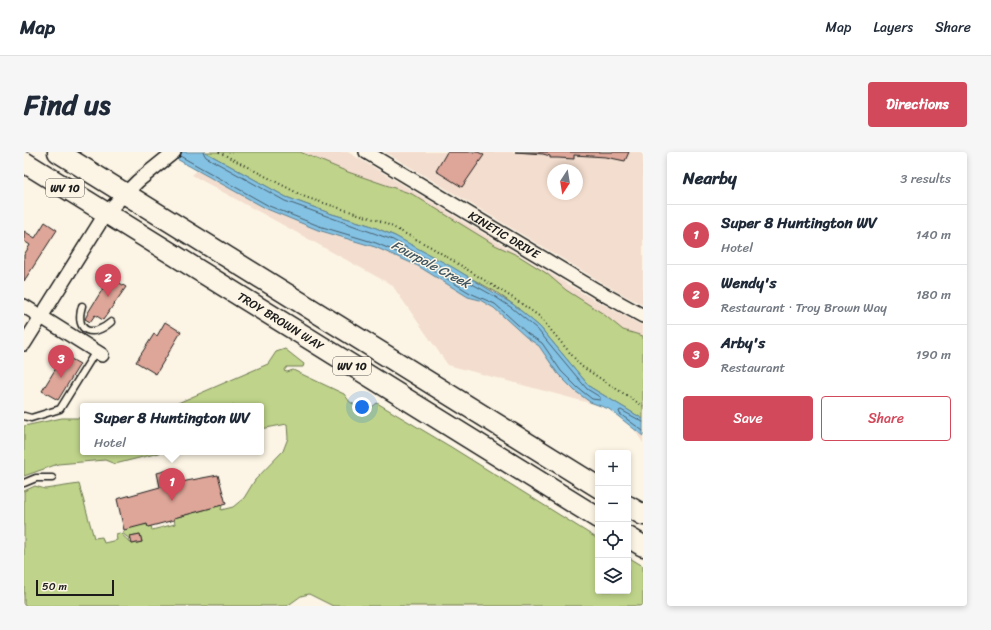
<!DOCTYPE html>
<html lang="en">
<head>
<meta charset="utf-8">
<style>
  body { margin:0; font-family:Sriracha,sans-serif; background:#f6f6f7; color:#1f2937 }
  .controls { position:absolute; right:12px; bottom:12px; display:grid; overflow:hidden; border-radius:4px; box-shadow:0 2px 6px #0003 }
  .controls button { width:36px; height:36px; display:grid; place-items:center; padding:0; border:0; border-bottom:1px solid #e0e1e3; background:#fff; color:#1f2937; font:20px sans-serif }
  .compass { position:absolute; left:523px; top:12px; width:36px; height:36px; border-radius:50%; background:#fff; box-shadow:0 2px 6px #0003; rotate:192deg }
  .scale { position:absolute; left:12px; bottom:10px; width:78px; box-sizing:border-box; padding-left:4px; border:2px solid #1c1c1c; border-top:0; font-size:11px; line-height:14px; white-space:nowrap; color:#1c1c1c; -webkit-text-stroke:3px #fcf5e5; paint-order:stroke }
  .you { position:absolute; left:338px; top:255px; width:14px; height:14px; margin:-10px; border:3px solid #fff; border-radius:50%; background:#1a73e8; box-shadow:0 0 0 6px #1a73e833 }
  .badge { display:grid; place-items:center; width:26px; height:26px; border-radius:50%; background:#d1495b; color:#fff; font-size:13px; font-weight:700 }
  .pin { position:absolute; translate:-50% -33px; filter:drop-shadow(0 1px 2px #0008) }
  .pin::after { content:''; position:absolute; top:21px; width:14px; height:12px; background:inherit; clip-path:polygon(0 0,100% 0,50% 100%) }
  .popup { position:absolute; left:56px; top:251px; width:184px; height:52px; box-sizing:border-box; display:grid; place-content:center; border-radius:4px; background:#fff; filter:drop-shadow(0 1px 3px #0005); font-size:13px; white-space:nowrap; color:#747a83 }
  .popup b { font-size:15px; color:#1f2937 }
  .popup::after { content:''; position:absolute; left:50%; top:100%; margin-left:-8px; border:8px solid transparent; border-top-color:#fff }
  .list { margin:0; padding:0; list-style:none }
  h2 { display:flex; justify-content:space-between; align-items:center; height:52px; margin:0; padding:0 16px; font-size:17px }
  h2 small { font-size:13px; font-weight:400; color:#747a83 }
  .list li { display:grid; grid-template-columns:26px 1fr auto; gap:12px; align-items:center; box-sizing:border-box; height:60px; padding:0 16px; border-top:1px solid #e0e1e3 }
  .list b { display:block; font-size:15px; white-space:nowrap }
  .list p { margin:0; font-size:13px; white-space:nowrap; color:#747a83 }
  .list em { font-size:13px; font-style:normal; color:#747a83 }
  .actions { display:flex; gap:8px; padding:12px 16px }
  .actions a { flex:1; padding:9px 0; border:1px solid #d1495b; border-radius:4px; text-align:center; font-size:14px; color:#d1495b }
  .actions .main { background:#d1495b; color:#fff }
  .icon { flex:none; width:22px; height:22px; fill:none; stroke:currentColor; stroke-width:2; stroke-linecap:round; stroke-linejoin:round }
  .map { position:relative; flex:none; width:619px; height:454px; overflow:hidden; border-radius:4px }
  header { display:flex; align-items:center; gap:24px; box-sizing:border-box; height:56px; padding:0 20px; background:#fff; border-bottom:1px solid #e0e1e3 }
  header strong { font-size:19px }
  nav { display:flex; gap:22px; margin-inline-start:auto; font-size:14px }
  .intro { display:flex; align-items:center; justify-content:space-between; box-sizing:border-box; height:96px; padding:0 24px }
  h1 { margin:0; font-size:28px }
  .button { padding:10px 18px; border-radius:4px; background:#d1495b; color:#fff; font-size:14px; font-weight:700 }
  main { display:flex; gap:24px; padding:0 24px }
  aside { flex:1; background:#fff; border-radius:4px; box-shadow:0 2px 6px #0003 }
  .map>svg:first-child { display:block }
  .built { fill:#f3ddce; fill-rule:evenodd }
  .green { fill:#bfd48a; stroke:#6e7853 }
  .water { fill:#84c2e4; stroke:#5a8094 }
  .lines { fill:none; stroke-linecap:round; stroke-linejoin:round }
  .shore { stroke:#465e6c; stroke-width:1 }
  .building { fill:#dea699; stroke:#1c1c1c }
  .service-casing { stroke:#1c1c1c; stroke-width:9 }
  .minor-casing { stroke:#1c1c1c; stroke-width:16 }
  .primary-casing { stroke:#1c1c1c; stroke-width:23 }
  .path { stroke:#1c1c1c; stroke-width:2; stroke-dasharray:1 3; stroke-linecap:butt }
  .service { stroke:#fcf5e5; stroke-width:6 }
  .minor { stroke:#fcf5e5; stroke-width:13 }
  .primary { stroke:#fcf5e5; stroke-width:20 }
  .labels { text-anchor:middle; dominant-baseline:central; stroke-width:3; stroke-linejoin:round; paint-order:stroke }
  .shield { fill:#fcf5e5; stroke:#5f5d58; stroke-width:1 }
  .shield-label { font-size:11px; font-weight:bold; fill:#1c1c1c }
  .street-label { font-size:12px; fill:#1c1c1c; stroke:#fcf5e5 }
  .water-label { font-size:13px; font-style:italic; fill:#405662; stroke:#fcf5e5 }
</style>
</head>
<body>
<header>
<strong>Map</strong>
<nav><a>Map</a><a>Layers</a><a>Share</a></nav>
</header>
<div class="intro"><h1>Find us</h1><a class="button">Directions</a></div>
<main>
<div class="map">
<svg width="619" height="454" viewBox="0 0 619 454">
  <rect width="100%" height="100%" fill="#fcf5e5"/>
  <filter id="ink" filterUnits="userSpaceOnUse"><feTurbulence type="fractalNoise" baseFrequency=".025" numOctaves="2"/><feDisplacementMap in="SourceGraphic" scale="8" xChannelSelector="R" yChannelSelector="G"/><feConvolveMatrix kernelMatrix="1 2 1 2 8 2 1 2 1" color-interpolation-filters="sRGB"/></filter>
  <g filter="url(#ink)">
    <path class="built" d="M195,0H324L560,142L619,174V291L610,277L584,256L424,213L368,133L168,23Z
      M361,0H619V153L592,139ZM529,18H553V42H529Z"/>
    <path class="green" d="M181,0H276L324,20L388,42L471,93L495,104L522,121L542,138L578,161L599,178L619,184V267L566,235L516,175L490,153L472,140L371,84L345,73L308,62L262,45Z
      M261,197L280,212L279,215H263L260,219L263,220L269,218L320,242L326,250L342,260L353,251L427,295L574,387V439H604V405L619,414V454H309L285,442L277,444L263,454H0V339L11,334L21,337L55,332L70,386L78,385L80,391L93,388L92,382L96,381L108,392L118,390L116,382L106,384L107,388L98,381C103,376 120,370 127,374L128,378L151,372L150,366L198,353L197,358L209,355L220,346L231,328L259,299L264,286L263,272L237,277V254H147L244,212L252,200Z
      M38,266H59V300H139L91,312L81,308L34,312L0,324V274Z"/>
    <path class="water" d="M140,0H181L262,45L308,62L345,73L371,84L430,116L490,153L516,175L566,235L619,267V284L585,257L566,250L551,239L534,222L515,194L502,185L470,156L456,148L444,145L394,114L351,95L294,78L243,57Z"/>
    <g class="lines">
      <path class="shore" d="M156,4L245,54L295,74L352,91L396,110L446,141L471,152L504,182L518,191L537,219L554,236L568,247L576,248V245L563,237L513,177L488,156L470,144L369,88L261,49L182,5L179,0
        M619,270L597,258L595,259L596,262L619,279"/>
    </g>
    <path class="building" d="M423,0H454L460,3L438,35L412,19Z
      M491,0H605L601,9L582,5L550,3V7L534,6H526V4L519,2Z
      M21,70L33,78L0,129V103L6,93L0,89V79L11,86Z
      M86,125L102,135L79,168L71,163L66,170L61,167L65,159Z
      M141,170L157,180L132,222L112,210L130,182L133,184Z
      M40,203L56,212L34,248L18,239Z
      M148,317L152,331L194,323L202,352L150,366V368L124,375L123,372L100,378L93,347L136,335L133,321Z
      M116,382L118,390L108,392L106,384Z"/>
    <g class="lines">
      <defs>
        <path id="service" d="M58,154C50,181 69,186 87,170
          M0,264L7,266L36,257L72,199
          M0,331L12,326H28"/>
        <g id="minor">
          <path id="s1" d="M342,0L572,138L619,164"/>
          <path d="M0,154L78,203"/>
          <path d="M0,192L82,61L114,29L150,0"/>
        </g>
        <g id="primary">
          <path d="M34,0L574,335"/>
          <path id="s2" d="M0,10L574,366"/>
          <path d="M604,354L619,363"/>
          <path d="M604,385L619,394"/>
        </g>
      </defs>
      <use href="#service" class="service-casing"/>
      <use href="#minor" class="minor-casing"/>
      <use href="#primary" class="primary-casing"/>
      <path class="path" d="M195,0L281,45L359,70L407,95L489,146L515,164L557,214L619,254"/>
      <use href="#service" class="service"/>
      <use href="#minor" class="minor"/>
      <use href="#primary" class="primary"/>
    </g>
  </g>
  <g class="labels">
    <g class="shield">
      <rect x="22" y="27" width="38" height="18" rx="3"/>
      <rect x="309" y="205" width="38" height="18" rx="3"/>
    </g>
    <g class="shield-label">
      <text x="41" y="36">WV 10</text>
      <text x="328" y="214">WV 10</text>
    </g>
    <g class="street-label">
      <text stroke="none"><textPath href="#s1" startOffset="161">KINETIC DRIVE</textPath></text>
      <text stroke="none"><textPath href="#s2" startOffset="302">TROY BROWN WAY</textPath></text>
    </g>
    <g class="water-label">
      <text transform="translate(407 112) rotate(28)">Fourpole Creek</text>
    </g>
  </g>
</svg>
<div class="controls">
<button>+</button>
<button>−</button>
<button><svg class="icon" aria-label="locate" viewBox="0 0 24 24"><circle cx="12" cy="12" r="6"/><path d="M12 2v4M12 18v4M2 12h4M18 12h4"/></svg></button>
<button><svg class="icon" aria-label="layers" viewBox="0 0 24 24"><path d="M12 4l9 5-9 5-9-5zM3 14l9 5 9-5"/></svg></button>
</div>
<svg class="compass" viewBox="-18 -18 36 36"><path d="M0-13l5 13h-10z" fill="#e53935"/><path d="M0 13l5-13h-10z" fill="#747a83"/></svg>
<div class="scale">50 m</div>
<div class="you"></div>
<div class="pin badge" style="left:148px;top:349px">1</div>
<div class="popup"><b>Super 8 Huntington WV</b>Hotel</div>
<div class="pin badge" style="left:84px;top:145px">2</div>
<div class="pin badge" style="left:37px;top:226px">3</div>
</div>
<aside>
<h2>Nearby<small>3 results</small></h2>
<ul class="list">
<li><span class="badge">1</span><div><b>Super 8 Huntington WV</b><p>Hotel</p></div><em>140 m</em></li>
<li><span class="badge">2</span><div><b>Wendy's</b><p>Restaurant · Troy Brown Way</p></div><em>180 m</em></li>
<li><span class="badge">3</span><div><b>Arby's</b><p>Restaurant</p></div><em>190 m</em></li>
</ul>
<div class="actions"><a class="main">Save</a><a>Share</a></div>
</aside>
</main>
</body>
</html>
